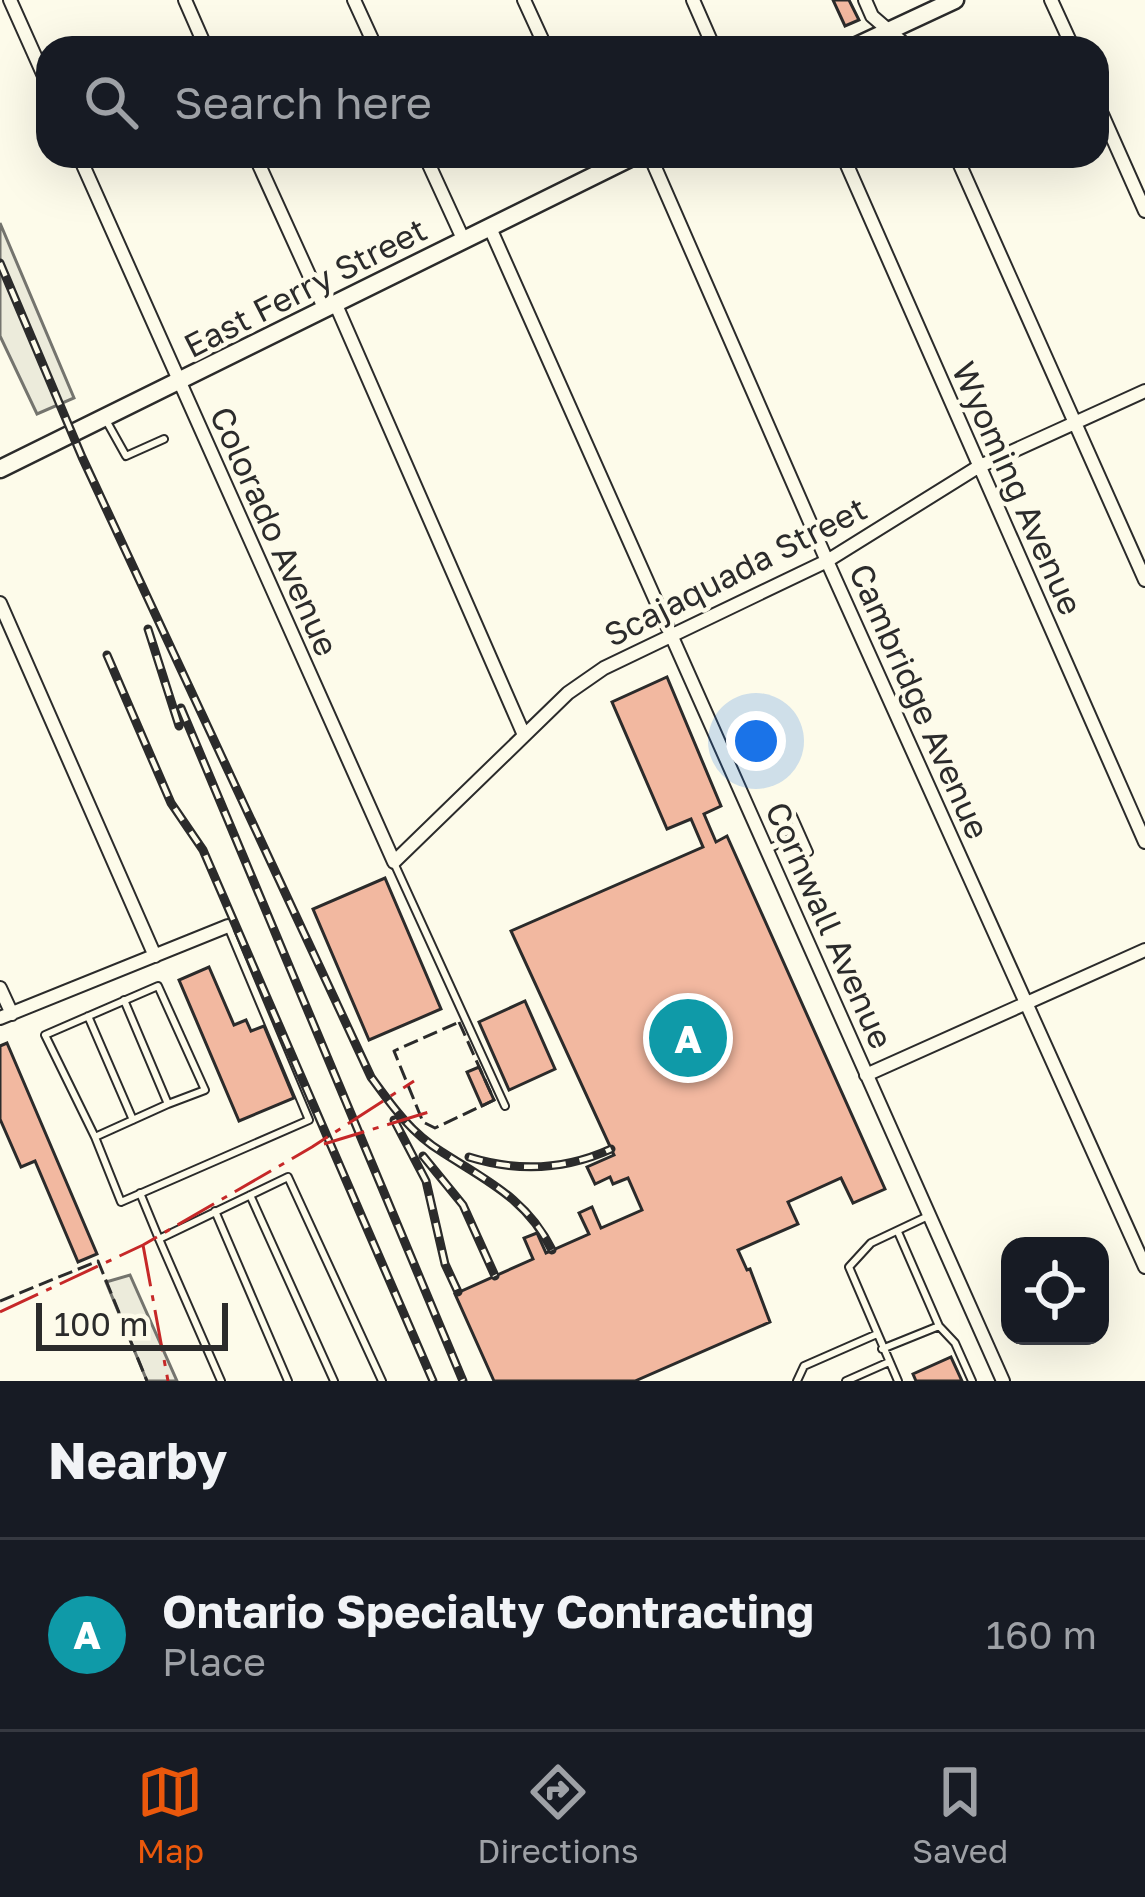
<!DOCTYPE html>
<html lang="en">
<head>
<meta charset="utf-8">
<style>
  body { margin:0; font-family:"Golos Text",sans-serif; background:#20242c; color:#f1f3f6 }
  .controls { position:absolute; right:36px; bottom:36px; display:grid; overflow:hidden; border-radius:24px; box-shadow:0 12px 48px #0002 }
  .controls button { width:108px; height:108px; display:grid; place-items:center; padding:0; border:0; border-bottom:3px solid #363941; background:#171b24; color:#f1f3f6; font:60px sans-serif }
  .scale { position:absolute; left:36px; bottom:30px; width:192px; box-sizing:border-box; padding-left:12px; border:6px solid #2b2b2b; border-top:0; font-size:33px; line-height:42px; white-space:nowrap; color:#2b2b2b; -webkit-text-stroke:9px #fdfbea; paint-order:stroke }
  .you { position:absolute; left:756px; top:741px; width:42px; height:42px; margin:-30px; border:9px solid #fff; border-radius:50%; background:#1a73e8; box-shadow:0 0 0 18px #1a73e833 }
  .badge { display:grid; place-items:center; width:78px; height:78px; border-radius:50%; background:#ea580c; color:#fff; font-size:39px; font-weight:700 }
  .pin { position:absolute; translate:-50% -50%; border:6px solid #fff; box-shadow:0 3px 12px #0006 }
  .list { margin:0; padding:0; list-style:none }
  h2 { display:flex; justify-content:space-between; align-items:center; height:156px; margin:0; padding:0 48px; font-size:51px }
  h2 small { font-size:39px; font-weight:400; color:#9ea1a6 }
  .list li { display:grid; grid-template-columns:78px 1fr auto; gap:36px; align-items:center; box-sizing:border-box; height:192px; padding:0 48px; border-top:3px solid #363941 }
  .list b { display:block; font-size:45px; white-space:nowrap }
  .list p { margin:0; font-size:39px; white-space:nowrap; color:#9ea1a6 }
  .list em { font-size:39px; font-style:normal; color:#9ea1a6 }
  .icon { flex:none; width:66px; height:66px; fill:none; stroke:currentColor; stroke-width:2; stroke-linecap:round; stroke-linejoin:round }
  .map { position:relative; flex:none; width:1145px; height:1381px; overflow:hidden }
  .search { position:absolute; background:#171b24; box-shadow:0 12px 48px #0002; left:36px; right:36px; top:36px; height:132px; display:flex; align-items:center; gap:30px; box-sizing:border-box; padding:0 42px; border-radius:36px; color:#9ea1a6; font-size:45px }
  .sheet { height:348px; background:#171b24 }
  nav { display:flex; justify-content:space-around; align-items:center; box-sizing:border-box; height:168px; border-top:3px solid #363941; background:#171b24; font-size:33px; color:#9ea1a6 }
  nav a { display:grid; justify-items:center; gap:6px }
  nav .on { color:#ea580c }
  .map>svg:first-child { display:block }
  .green { fill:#ecebdb; stroke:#74746e; stroke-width:3 }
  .building { fill:#f2b8a0; stroke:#2b2b2b; stroke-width:3 }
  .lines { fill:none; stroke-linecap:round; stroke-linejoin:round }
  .lane-casing { stroke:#2b2b2b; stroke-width:10 }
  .street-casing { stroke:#2b2b2b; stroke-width:16 }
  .secondary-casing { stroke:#2b2b2b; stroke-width:21 }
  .lane { stroke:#fdfbea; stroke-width:6 }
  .street { stroke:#fdfbea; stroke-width:12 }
  .secondary { stroke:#fdfbea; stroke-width:16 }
  .rail-casing { stroke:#2b2b2b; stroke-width:9 }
  .rail { stroke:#fdfbea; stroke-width:4.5; stroke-dasharray:14; stroke-linecap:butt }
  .fence { stroke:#2b2b2b; stroke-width:3; stroke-dasharray:15 6; stroke-linecap:butt }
  .power { stroke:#c62828; stroke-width:3; stroke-dasharray:42 9 6 9; stroke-linecap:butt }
  .labels { text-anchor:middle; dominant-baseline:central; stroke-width:9; stroke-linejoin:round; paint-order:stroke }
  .street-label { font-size:33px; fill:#2b2b2b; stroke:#fdfbea }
</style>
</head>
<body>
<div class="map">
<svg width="1145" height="1381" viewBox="0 0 1145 1381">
  <rect width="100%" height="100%" fill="#fdfbea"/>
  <path class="green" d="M0,223L74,398L37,414L0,336Z
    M130,1275L177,1381H147L106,1282Z"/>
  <path class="building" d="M833,0H849L859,20L845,26Z
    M667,677L721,806L704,814L716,842L727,836L885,1189L853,1203L841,1178L788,1202L798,1224L738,1250L747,1270L750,1269L770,1322L635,1381H494L455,1294L533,1259L524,1238L537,1233L546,1253L589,1234L579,1213L592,1207L601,1228L642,1210L628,1178L613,1184L610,1177L595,1184L587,1167L614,1155L511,931L703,847L691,819L667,829L612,702Z
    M385,878L441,1009L369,1040L313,909Z
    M209,967L234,1025L246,1020L251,1031L264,1026L294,1098L239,1121L179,980Z
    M525,1001L555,1069L509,1090L479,1022Z
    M7,1043L97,1254L78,1262L35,1161L21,1167L0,1119V1046Z
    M479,1067L494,1100L482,1106L467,1072Z
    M951,1357L962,1381H916L913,1374Z"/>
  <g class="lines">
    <defs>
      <path id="lane" d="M107,422L126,456L164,439
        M793,816L801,834
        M770,848L801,834L809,852
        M395,865L505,1106
        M88,1016L133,1120
        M168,1104L205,1090L158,986L45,1035L95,1137L121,1202L309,1120L229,929
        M95,1137L168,1104L124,1000
        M140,1193L159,1239
        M250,1195L334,1381
        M215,1211L288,1381
        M939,1326L955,1343L972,1381
        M882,1349L939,1326L898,1232
        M221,1381L159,1239L288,1177L382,1381
        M797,1381L804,1366L877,1334
        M846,1381L889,1362
        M898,1381L849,1267L871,1243L926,1217"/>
      <path id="street" d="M10,0L48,85
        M185,0L206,48
        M354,0L376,48
        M524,0L546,48
        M693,0L714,48
        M865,0L872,16L909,48
        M1051,0L1073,48
        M1097,103L1145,211
        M79,156L394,862L568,693L604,668L827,561L978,467L1145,391
        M255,156L325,310
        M425,156L464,241
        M650,156L827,561L1145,1267
        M843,156L1145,842
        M956,156L1145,580
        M490,228L1003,1381
        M336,305L524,735
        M0,603L155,956
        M0,988L12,1014
        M0,1018L228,926
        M866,1075L1145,950"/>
      <path id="secondary" d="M852,48L955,0
        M0,469L634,156"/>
    </defs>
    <use href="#lane" class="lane-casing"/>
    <use href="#street" class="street-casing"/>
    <use href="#secondary" class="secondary-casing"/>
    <use href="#lane" class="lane"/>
    <use href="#street" class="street"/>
    <use href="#secondary" class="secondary"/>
    <defs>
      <path id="rail" d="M0,263L82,457L371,1077C392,1106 411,1133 442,1152C487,1181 527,1199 552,1250
        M148,629L179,726
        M107,655L171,803L203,850L433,1381
        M181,708L463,1381
        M394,1120L426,1181L445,1264L458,1292
        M423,1156L463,1205L495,1276
        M469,1157C517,1172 565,1170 611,1149"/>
    </defs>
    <use href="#rail" class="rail-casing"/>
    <use href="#rail" class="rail"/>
    <path class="fence" d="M459,1022L494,1100L435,1128L423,1122L394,1051Z
      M0,1301L98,1261L147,1381"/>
    <path class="power" d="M324,1144L429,1112
      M143,1245L168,1381
      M0,1312L143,1245L312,1147L414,1081"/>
  </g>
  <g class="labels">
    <g class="street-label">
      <text transform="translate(305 287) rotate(-27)">East Ferry Street</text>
      <text transform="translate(1018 488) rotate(66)">Wyoming Avenue</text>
      <text transform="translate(275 531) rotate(66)">Colorado Avenue</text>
      <text transform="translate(735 571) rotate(-27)">Scajaquada Street</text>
      <text transform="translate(920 701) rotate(66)">Cambridge Avenue</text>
      <text transform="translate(830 925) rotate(66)">Cornwall Avenue</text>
    </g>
  </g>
</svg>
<div class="controls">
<button><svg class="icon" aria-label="locate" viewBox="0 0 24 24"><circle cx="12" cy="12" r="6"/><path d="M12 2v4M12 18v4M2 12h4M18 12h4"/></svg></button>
</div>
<div class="scale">100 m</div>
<div class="you"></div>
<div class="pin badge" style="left:688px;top:1038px;background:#0f9aa8">A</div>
<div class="search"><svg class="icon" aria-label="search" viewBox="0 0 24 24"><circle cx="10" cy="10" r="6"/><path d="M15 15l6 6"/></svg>Search here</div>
</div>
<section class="sheet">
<h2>Nearby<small></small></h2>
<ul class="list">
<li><span class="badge" style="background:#0f9aa8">A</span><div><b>Ontario Specialty Contracting</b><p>Place</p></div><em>160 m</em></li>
</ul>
</section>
<nav>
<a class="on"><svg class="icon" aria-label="map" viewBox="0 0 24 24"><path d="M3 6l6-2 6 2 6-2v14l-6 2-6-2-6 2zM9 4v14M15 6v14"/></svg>Map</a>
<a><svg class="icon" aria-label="directions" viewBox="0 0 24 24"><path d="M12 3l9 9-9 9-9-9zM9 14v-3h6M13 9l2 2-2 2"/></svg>Directions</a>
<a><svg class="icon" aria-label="saved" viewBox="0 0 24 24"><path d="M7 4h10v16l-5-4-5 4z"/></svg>Saved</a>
</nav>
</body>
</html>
